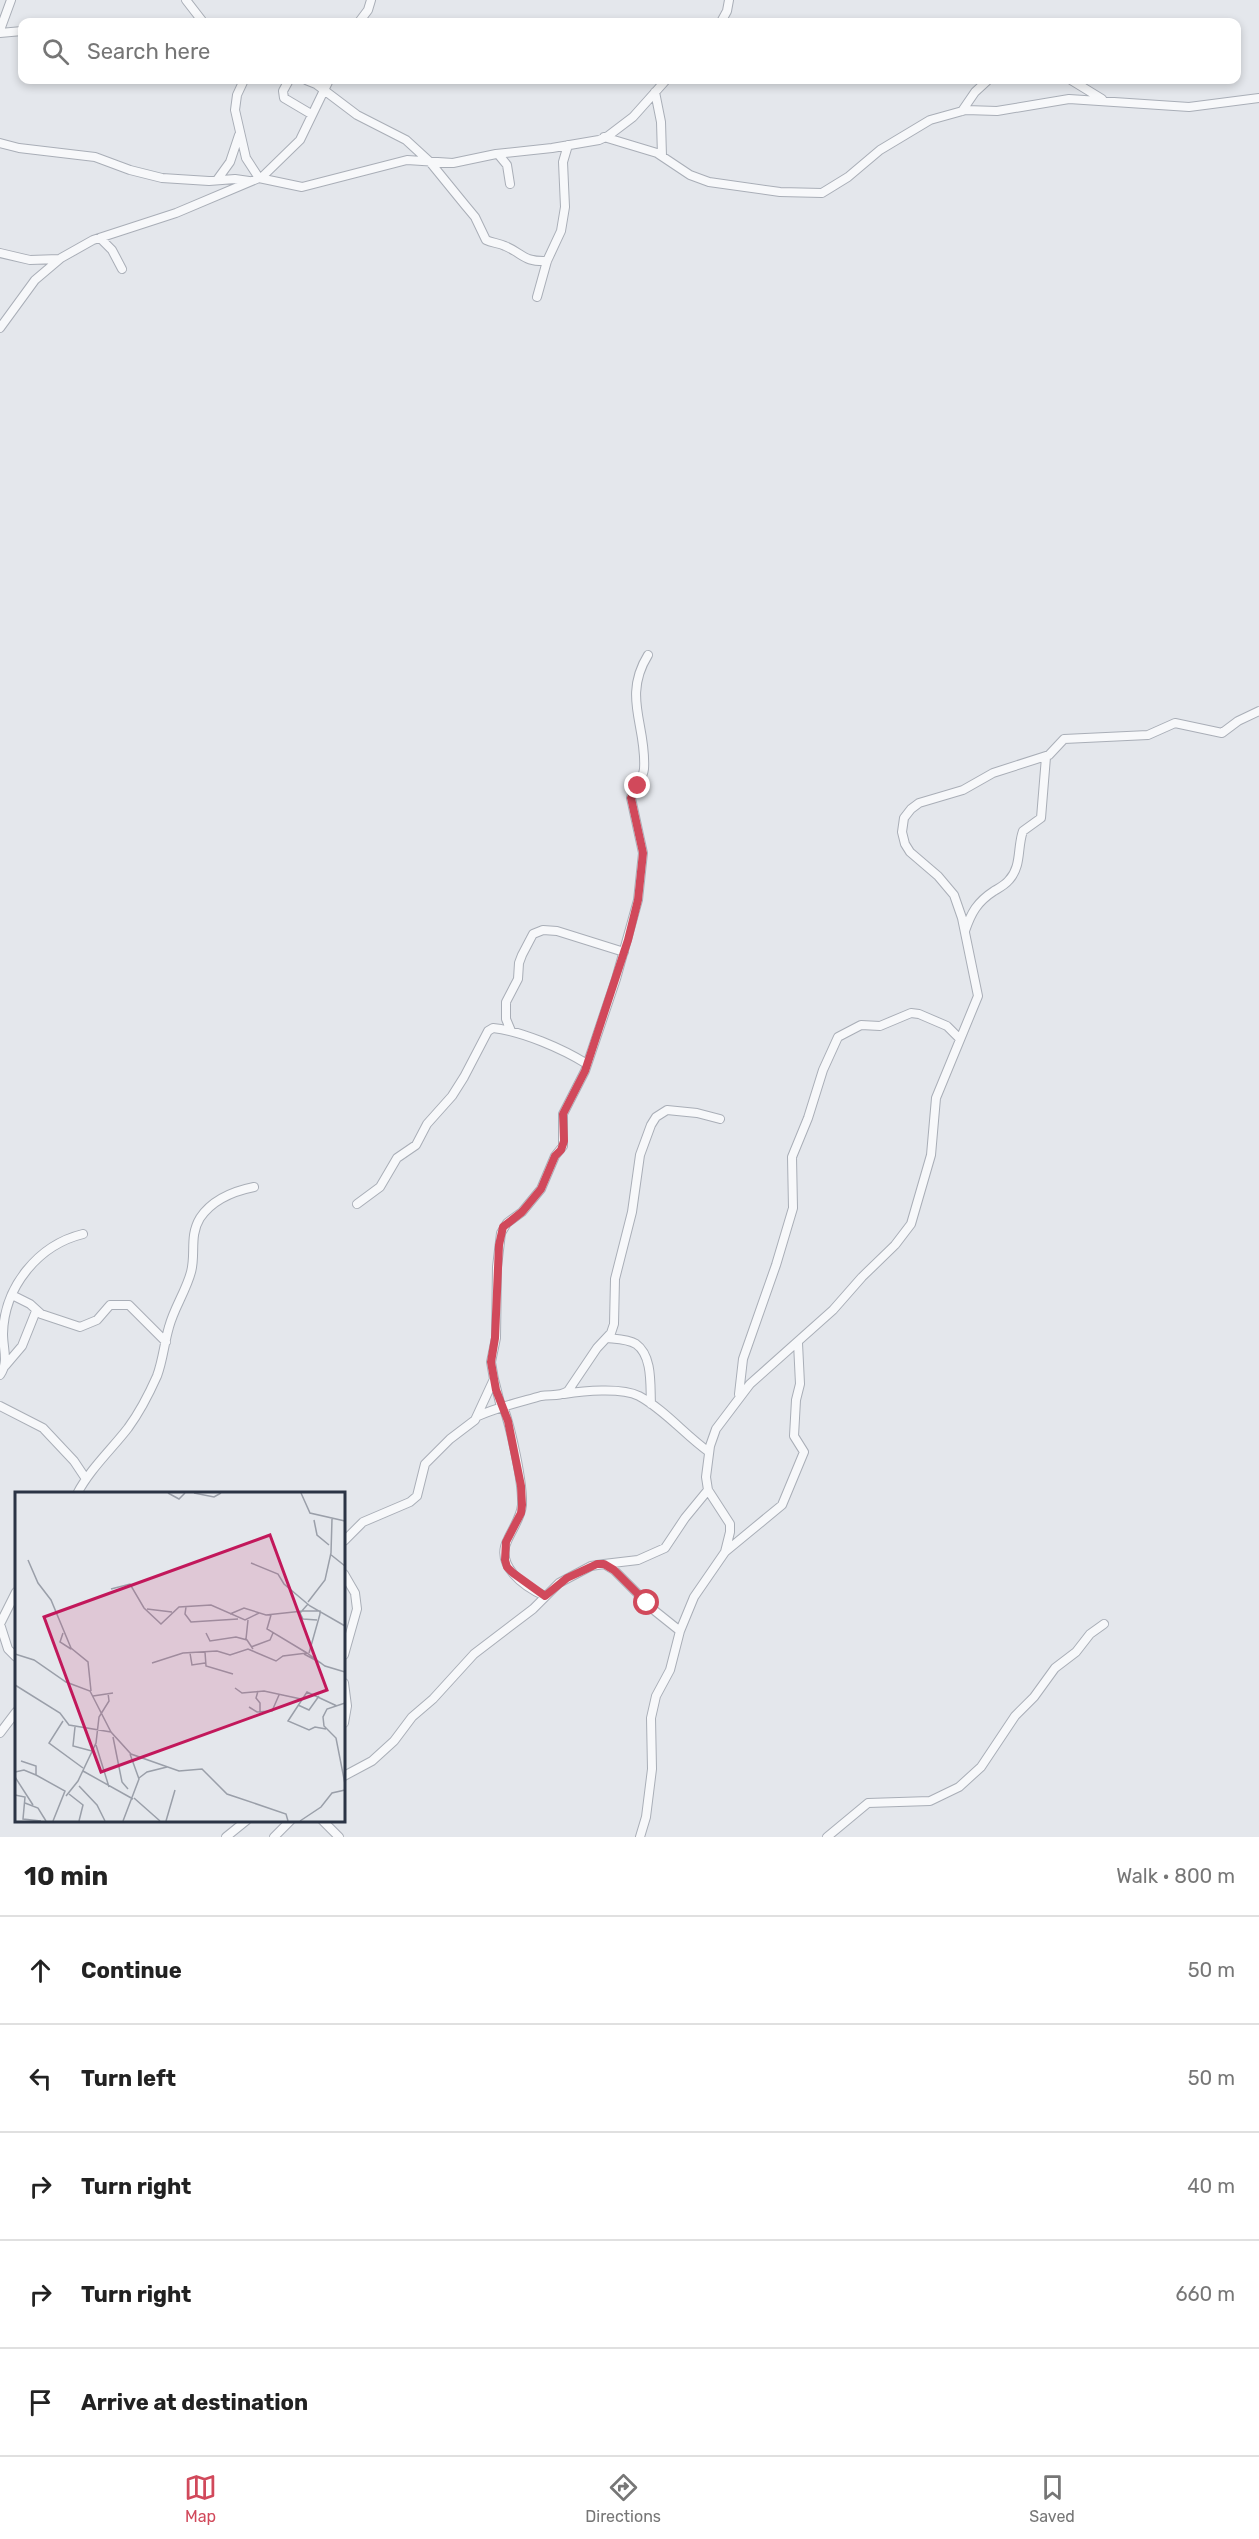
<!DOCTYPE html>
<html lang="en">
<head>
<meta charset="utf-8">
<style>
  body { margin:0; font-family:Rubik,sans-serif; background:#f6f6f6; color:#222 }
  .stop { position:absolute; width:18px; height:18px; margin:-14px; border:4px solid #d1495b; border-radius:50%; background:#fff }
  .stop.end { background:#d1495b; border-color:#fff; box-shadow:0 2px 6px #0008 }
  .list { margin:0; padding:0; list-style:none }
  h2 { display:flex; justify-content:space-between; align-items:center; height:78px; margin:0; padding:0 24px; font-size:26px }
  h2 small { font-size:20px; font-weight:400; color:#767676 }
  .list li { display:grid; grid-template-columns:39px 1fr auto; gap:18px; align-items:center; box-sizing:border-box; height:108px; padding:0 24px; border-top:2px solid #e0e0e0 }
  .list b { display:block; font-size:22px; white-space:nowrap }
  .list em { font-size:20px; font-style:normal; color:#767676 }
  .icon { flex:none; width:33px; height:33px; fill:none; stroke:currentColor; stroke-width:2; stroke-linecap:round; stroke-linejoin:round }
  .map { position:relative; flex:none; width:1259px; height:1837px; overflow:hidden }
  .search { position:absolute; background:#fff; box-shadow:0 3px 9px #0003; left:18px; right:18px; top:18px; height:66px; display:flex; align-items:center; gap:15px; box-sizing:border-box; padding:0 21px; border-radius:12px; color:#767676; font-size:22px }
  .sheet { height:618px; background:#fff }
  nav { display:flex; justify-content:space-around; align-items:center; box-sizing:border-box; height:84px; border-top:2px solid #e0e0e0; background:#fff; font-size:16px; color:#767676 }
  nav a { display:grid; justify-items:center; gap:3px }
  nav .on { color:#d1495b }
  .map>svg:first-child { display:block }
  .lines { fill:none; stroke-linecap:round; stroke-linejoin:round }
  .minor-casing { stroke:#a9aeb7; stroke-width:10 }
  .minor { stroke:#f7f8fa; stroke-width:8 }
  .route { stroke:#d1495b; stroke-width:8 }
  .inset-road { fill:none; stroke:#9a9fa9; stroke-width:1.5 }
  .view { fill:#c2185b; fill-opacity:0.15; stroke:#c2185b; stroke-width:3 }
  .inset-edge { fill:none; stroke:#2b3445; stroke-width:3 }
</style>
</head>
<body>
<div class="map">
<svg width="1259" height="1837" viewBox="0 0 1259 1837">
  <rect width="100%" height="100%" fill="#e4e7ec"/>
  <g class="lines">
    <defs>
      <path id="minor" d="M186,0L203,22
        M359,22L368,10L371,0
        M721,22L727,11L729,0
        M0,30L11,0
        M0,33L22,31
        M244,80L237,95L235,110L246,158L259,178
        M289,80L283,91L284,98L311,114
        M306,80L316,84L357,115L406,140L430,162L465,205L475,217L486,240C492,243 499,243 505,246C524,254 523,262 547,261
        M1071,80L1102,99
        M655,92L661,122L662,156
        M962,111L975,92L988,80
        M604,137L657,153L690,175L709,182L780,192L822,193L848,177L880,150L930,120L966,110L997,111L1069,99L1189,107L1259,98
        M0,143L19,148L95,157L130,170L162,178L209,181L235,179L249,181
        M498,154L507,165L510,184
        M261,178L300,140L329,80
        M217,180L230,162L239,135
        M100,238L112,250L122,269
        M0,253L30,260L59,259
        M537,297L547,261L561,231L565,207L563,162L568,145
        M0,328L35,280L61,258L93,240L176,213L259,178L302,187L407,160L453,163L496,154L552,148L599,140L608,136L633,117L666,80
        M965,931C971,913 977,902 994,891C999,888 1005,885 1009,880C1022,866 1017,847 1023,831L1041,818L1046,757
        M511,1031L506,1019V1002L518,979L519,963L522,955L533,934L543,930L557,931L624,952
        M357,1204L380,1187L397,1158L416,1145L427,1124L452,1096L464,1077L488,1031L493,1028C522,1031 563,1049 587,1064
        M12,1295L30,1304L41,1314L80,1327L97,1320L110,1305H129L166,1342
        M607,1338C616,1339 628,1339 636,1344C653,1356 650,1386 651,1404
        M5,1366L22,1346L36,1311
        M0,1375C9,1362 3,1349 3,1334C4,1287 38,1245 83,1234
        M494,1379L501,1407
        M564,1394C583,1391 621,1387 639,1396C665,1410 685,1435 709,1452
        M739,1394L743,1359L776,1265L793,1208L792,1157L808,1118L823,1070L838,1037L861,1025L880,1026L911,1013L919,1014L947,1026L960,1039
        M0,1406L43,1428L74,1461L86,1479
        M503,1406C511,1428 523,1482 522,1505C521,1517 513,1528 508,1539C494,1565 524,1587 545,1596
        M478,1416C498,1407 520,1402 541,1396C550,1394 560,1397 568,1391L597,1348L611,1333L614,1324L615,1279L632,1212L640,1155L651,1125L656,1117L667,1110L697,1113L720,1119
        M77,1494C90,1469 111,1450 128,1428C139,1413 149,1394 157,1376C163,1360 164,1344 169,1327C174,1308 186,1291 191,1272C196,1254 189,1236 200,1218C212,1200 234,1191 254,1187
        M344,1541L363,1522L410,1502L417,1496L425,1464L450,1439L475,1420L494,1379L491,1362L496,1338L497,1267L501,1233L507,1223L522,1212L541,1189L555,1156L563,1146V1114L585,1071L616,979L638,900L643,853L631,798C634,787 643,780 644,769C647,726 622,697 648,655
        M725,1552L730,1532V1524L708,1490L706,1477L710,1446L716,1429L750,1384L833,1310L862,1277L895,1245L911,1224L931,1155L936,1098L978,996L962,918L954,895L938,876L910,852L905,844L902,832L904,818L911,809L919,803L963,790L993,773L1049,755L1064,739L1148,735L1175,723L1222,733L1238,721L1259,711
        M604,1564L638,1560L665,1548L685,1518L708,1490
        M344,1574L355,1593L357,1609L344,1655
        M0,1624L8,1649L16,1657
        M0,1624L16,1592
        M344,1683L347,1706L344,1723
        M0,1733L16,1712
        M344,1776L372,1761L394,1741L412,1717L433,1699L474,1654L533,1609L559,1583L591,1566L604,1564L614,1570L655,1611L680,1631
        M322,1820L339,1837
        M226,1837L247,1820
        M274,1837L291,1820
        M640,1837L646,1817L652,1769L651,1718L656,1696L670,1670L680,1631L694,1597L725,1552L782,1505L804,1452L794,1436L796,1400L800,1384L798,1343
        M827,1837L868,1803L930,1801L959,1787L981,1767L1015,1716L1034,1697L1055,1668L1076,1652L1090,1634L1104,1624"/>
    </defs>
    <use href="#minor" class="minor-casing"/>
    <use href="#minor" class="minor"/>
  </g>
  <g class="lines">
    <path class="route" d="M638,786L631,798L643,853L638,900L628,940L585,1071L563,1114L564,1141L561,1150L555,1156L541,1189L522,1212L503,1227L499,1245L495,1338L491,1362L496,1390L508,1421L521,1486L522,1505L521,1513L506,1542L505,1560L507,1567L513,1573L545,1596L567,1578L597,1564H604L614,1570L647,1603"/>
  </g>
  <g transform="translate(15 1492)">
    <rect width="330" height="330" fill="#e4e7ec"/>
    <path class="inset-road" d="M153,1L164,7L170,1M179,1L199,5L206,1M286,1L295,21L330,29M299,28L302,43L314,53M315,62L330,74M13,68L23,91L36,108L56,156L73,170L76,199M236,71L263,82L269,92L295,114L330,134M96,97L115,92L129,116L146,132L164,115L196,113L230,128L244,121M293,110L310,88L316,61L317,27M293,112L285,121L288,127L302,128M171,115L170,122L176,130L223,127M132,117L157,120M215,122L229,116L251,123L288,119H305V122M256,123L252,137L292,161M48,141L45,150L56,157M191,141L195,149L221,145L232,148L238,157M231,147L233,128M236,155L255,148L258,141M190,160L191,174L218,182M175,161L177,173L190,171M294,161L305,122M0,162L19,168L51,190L75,199L96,240L116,262L164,279L187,277L212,302L271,322L273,329M289,162L306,171M137,171L168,161L202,159L215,163L233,157L261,169L268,164L292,161L310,174L330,180M0,193L45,221L54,233L96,240M220,196L227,201L249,199L286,207M243,199L241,206L245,211V221M78,204L98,201M330,211L312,217L308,225L309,234L321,246L330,292M283,213L294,218L304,204M234,215L242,220L257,219L264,203M48,229L34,251L68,276M60,235L58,254L77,259M311,237L300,235L294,238L273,229L292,200L322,214M98,245L107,290L113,297M81,253L94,295M6,269L21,274V283L50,299L38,329M68,279L118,307M0,280L9,278L21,283M0,285L18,313M124,286L132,280L152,275M64,294L82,313L90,329M54,302L68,313L64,329M0,303L10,305L8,327L26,329M51,304L63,289L81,251L84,225L94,209L93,201M119,306L145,329M10,311L23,316L31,329M108,329L124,287L115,262M151,329L160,298M285,329L306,315L317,301L330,298"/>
    <path class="view" d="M255,43L312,198L86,280L29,125Z"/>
    <rect width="330" height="330" class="inset-edge"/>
  </g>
</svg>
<div class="stop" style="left:647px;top:1603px"></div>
<div class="stop end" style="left:638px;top:786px"></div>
<div class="search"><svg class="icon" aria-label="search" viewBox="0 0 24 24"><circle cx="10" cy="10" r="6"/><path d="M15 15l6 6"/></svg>Search here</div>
</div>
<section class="sheet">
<h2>10 min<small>Walk · 800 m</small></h2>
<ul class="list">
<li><svg class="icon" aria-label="ahead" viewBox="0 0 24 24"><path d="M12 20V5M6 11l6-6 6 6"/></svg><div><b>Continue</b></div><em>50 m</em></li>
<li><svg class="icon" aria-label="left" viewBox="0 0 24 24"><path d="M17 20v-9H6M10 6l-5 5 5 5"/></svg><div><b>Turn left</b></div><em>50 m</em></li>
<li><svg class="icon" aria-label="right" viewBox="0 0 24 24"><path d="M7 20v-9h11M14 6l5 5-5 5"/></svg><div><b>Turn right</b></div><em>40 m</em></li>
<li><svg class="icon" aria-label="right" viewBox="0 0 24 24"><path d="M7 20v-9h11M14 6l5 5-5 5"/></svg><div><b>Turn right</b></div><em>660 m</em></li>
<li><svg class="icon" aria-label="arrive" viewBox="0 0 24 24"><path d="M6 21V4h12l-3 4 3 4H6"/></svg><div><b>Arrive at destination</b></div></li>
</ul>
</section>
<nav>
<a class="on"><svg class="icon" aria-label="map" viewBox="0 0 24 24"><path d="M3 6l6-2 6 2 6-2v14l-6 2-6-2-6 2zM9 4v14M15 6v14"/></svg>Map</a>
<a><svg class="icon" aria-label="directions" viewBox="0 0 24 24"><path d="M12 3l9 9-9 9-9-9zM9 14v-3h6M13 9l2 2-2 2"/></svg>Directions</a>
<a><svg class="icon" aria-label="saved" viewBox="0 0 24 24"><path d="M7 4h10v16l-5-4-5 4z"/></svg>Saved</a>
</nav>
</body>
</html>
